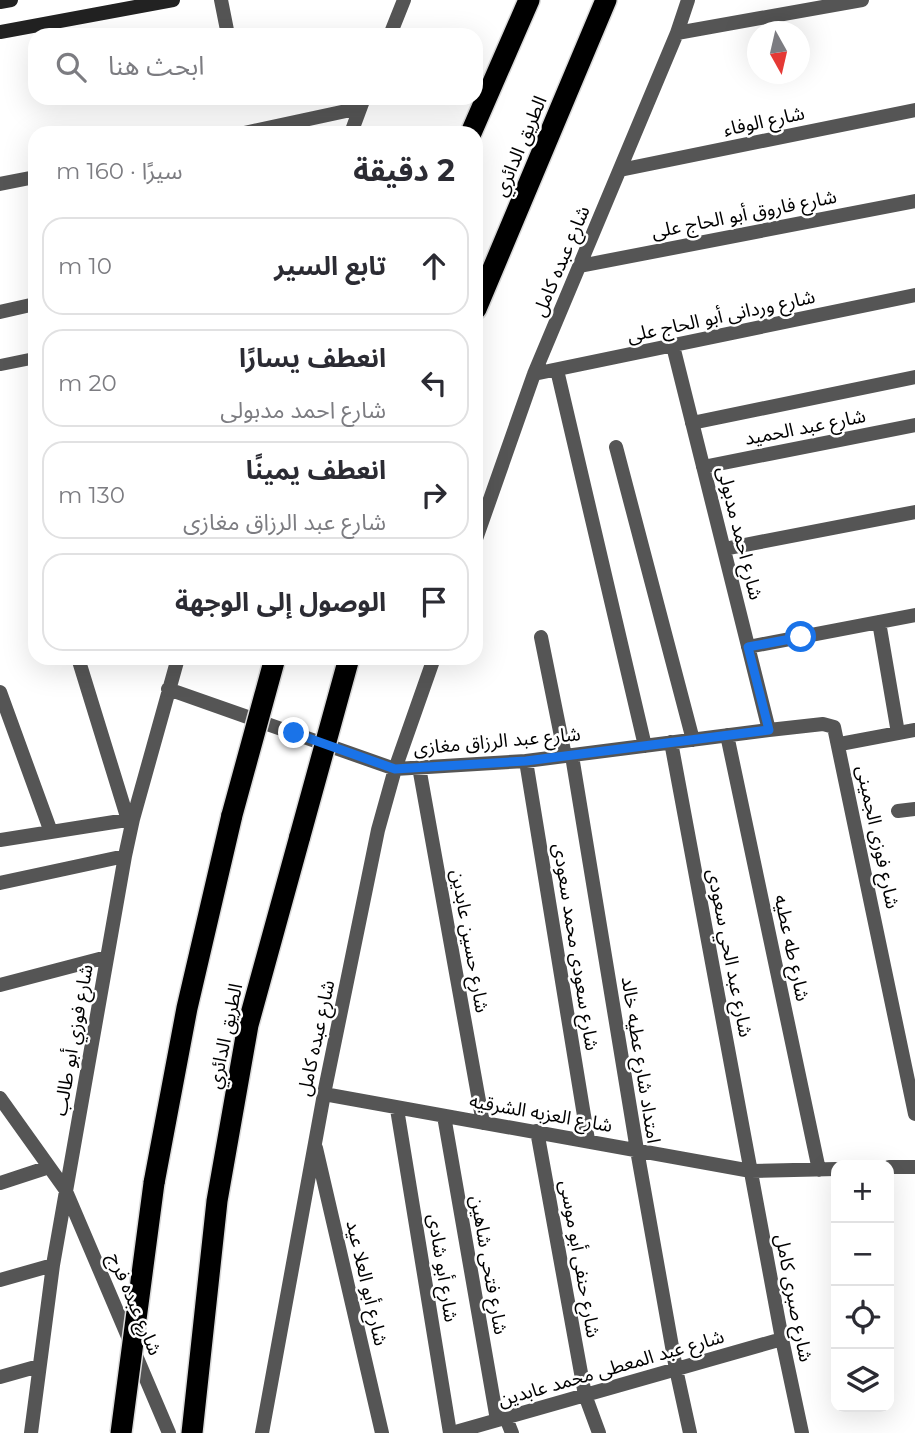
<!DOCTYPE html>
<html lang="ar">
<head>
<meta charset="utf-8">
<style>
  body { margin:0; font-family:Montserrat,"Noto Sans Arabic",sans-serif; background:#f2f2f3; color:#2b2b33; direction:rtl }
  .controls { position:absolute; right:21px; bottom:21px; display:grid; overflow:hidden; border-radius:14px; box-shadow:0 7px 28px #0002 }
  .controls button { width:63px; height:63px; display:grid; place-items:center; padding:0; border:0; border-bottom:2px solid #e1e1e2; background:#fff; color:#2b2b33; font:35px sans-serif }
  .compass { position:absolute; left:747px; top:21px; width:63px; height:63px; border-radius:50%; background:#fff; box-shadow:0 7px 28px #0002; rotate:172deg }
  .stop { position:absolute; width:21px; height:21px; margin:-16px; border:5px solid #1a73e8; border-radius:50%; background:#fff }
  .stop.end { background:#1a73e8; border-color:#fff; box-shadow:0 2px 7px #0008 }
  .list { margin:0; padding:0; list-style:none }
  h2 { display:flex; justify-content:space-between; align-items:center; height:91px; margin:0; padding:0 28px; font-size:30px }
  h2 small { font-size:23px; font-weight:400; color:#7c7c81 }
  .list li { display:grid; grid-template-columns:46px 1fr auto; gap:21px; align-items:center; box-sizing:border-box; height:98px; margin:0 14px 14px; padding:0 14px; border:2px solid #e1e1e2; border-radius:21px }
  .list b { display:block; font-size:26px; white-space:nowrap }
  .list p { margin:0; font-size:23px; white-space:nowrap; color:#7c7c81 }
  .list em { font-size:23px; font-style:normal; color:#7c7c81 }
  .icon { flex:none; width:38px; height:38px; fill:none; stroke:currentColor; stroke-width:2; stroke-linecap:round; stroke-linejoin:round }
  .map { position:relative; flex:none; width:915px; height:1433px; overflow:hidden; direction:ltr }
  .search { position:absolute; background:#fff; box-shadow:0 7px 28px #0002; left:28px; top:28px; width:455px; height:77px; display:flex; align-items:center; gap:18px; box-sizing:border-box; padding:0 24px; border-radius:21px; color:#7c7c81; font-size:26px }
  .panel { position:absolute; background:#fff; box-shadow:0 7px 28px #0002; left:28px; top:126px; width:455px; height:539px; border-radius:21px; direction:rtl }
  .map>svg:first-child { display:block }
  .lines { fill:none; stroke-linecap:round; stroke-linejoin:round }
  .highway-casing { stroke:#dbdbdb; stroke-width:24 }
  .lane { stroke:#555; stroke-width:12 }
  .street { stroke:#555; stroke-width:14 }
  .secondary { stroke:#222; stroke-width:14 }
  .highway { stroke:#000; stroke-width:21 }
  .highway-bridge-casing { stroke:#dbdbdb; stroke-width:24; stroke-linecap:butt }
  .highway-bridge { stroke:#000; stroke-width:21 }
  .route { stroke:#1a73e8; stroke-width:9 }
  .labels { text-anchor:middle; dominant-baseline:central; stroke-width:5; stroke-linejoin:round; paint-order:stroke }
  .street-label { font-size:19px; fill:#000; stroke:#fff }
</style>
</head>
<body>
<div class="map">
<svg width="915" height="1433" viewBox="0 0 915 1433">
  <rect width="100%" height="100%" fill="#fff"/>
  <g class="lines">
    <defs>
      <path id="highway" d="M471,133L529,0
        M476,309L606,0
        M154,1183L187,1008L232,815
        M192,1433L217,1201L248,1025L300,836"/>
    </defs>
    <use href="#highway" class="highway-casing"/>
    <path class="lane" d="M0,365L35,358"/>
    <path class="street" d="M221,0L228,35
      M677,33L862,0
      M390,35L404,0
      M244,133L360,108
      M351,133L364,98
      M620,170L915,110
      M0,184L35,177
      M580,266L915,201
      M0,312L35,304
      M673,346L769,730
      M557,370L645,746
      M534,374L915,295
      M692,423L915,377
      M616,447L693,740
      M703,467L915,425
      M476,539L534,374L677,33L688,0
      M724,549L915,512
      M879,622L898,733
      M541,637L565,756
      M748,647L915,615
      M78,658L128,820
      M168,689L395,769L526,761L769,730L823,724L834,727L915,1114
      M0,692L51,832
      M727,735L819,1170
      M671,742L782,1339L802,1433
      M840,744L915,730
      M572,756L637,1150L676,1369L690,1433
      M526,761L588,1140
      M419,767L483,1123
      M898,811L915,809
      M0,840L133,819
      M0,883L125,856
      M0,985L107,957
      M324,1094L751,1171L836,1169
      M0,1098L65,1189L169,1433
      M397,1109L450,1433
      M444,1116L497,1420
      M537,1131L585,1395L599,1433
      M316,1148L382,1433
      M889,1167H915
      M0,1183L49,1167
      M0,1280L53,1265
      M0,1377L39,1366
      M506,1418L512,1433
      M31,1433L53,1265L125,856L133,819L178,658
      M262,1433L324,1094L378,830L395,769L434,658
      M452,1433L782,1339"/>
    <path class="secondary" d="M0,2L11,0
      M0,32L173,0"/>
    <use href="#highway" class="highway"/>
    <defs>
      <path id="highway-bridge" d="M232,815L275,658
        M300,836L349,658
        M121,1433L154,1183"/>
    </defs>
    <use href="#highway-bridge" class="highway-bridge-casing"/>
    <use href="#highway-bridge" class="highway-bridge"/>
  </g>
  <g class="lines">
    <path class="route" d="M294,733L395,769L526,761L769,730L748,647L801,637"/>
  </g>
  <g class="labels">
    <g class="street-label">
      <text transform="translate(764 121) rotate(-12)">شارع الوفاء</text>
      <text transform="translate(520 146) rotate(-67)">الطريق الدائري</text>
      <text transform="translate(744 214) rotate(-11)">شارع فاروق أبو الحاج على</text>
      <text transform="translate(561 261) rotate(-67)">شارع عبده كامل</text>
      <text transform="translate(721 316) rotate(-12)">شارع وردانى أبو الحاج على</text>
      <text transform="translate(805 427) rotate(-11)">شارع عبد الحميد</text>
      <text transform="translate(740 533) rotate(76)">شارع احمد مدبولى</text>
      <text transform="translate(497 741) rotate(-5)">شارع عبد الرزاق مغازى</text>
      <text transform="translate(878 837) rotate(78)">شارع فوزى الجمينى</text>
      <text transform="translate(470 941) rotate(80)">شارع حسين عابدين</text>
      <text transform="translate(576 947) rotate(81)">شارع سعودى محمد سعودى</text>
      <text transform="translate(792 948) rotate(78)">شارع طه عطيه</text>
      <text transform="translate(730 953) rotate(79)">شارع عبد الحي سعودى</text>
      <text transform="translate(225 1036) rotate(-78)">الطريق الدائري</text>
      <text transform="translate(316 1038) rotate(-78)">شارع عبده كامل</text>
      <text transform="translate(73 1040) rotate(-80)">شارع فوزي أبو طالب</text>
      <text transform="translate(641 1060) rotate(81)">امتداد شارع عطيه خالد</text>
      <text transform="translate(541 1113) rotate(10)">شارع العزبه الشرقيه</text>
      <text transform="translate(580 1259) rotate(80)">شارع حنفى أبو موسى</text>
      <text transform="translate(489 1265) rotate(80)">شارع فتحى شاهين</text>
      <text transform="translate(443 1268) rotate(81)">شارع أبو شادى</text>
      <text transform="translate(367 1283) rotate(77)">شارع أبو العلا عيد</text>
      <text transform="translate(794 1298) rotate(79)">شارع صبرى كامل</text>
      <text transform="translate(135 1304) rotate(67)">شارع عبده فرج</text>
      <text transform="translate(611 1368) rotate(-16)">شارع عبد المعطى محمد عابدين</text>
    </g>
  </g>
</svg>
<div class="controls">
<button>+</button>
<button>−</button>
<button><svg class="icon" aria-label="locate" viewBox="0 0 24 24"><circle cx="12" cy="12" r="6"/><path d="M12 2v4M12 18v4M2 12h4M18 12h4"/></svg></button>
<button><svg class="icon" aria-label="layers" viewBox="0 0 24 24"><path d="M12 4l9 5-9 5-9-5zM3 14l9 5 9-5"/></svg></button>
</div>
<svg class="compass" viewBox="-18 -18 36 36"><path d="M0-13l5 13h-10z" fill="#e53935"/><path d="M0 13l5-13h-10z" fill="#7c7c81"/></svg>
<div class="stop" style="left:801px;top:637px"></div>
<div class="stop end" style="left:294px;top:733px"></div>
<div class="search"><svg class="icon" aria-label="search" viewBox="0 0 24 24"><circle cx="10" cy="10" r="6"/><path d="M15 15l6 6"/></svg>ابحث هنا</div>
<section class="panel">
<h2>2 دقيقة<small>سيرًا · 160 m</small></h2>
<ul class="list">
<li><svg class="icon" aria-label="ahead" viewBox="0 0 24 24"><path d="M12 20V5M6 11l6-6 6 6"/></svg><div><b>تابع السير</b></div><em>10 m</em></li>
<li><svg class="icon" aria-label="left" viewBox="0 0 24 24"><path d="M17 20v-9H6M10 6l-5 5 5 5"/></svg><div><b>انعطف يسارًا</b><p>شارع احمد مدبولى</p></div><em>20 m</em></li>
<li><svg class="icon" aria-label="right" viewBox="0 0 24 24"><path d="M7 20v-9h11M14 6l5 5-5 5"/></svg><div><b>انعطف يمينًا</b><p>شارع عبد الرزاق مغازى</p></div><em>130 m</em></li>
<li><svg class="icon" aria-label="arrive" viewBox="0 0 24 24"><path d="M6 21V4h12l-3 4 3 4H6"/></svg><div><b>الوصول إلى الوجهة</b></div></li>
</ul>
</section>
</div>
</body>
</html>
